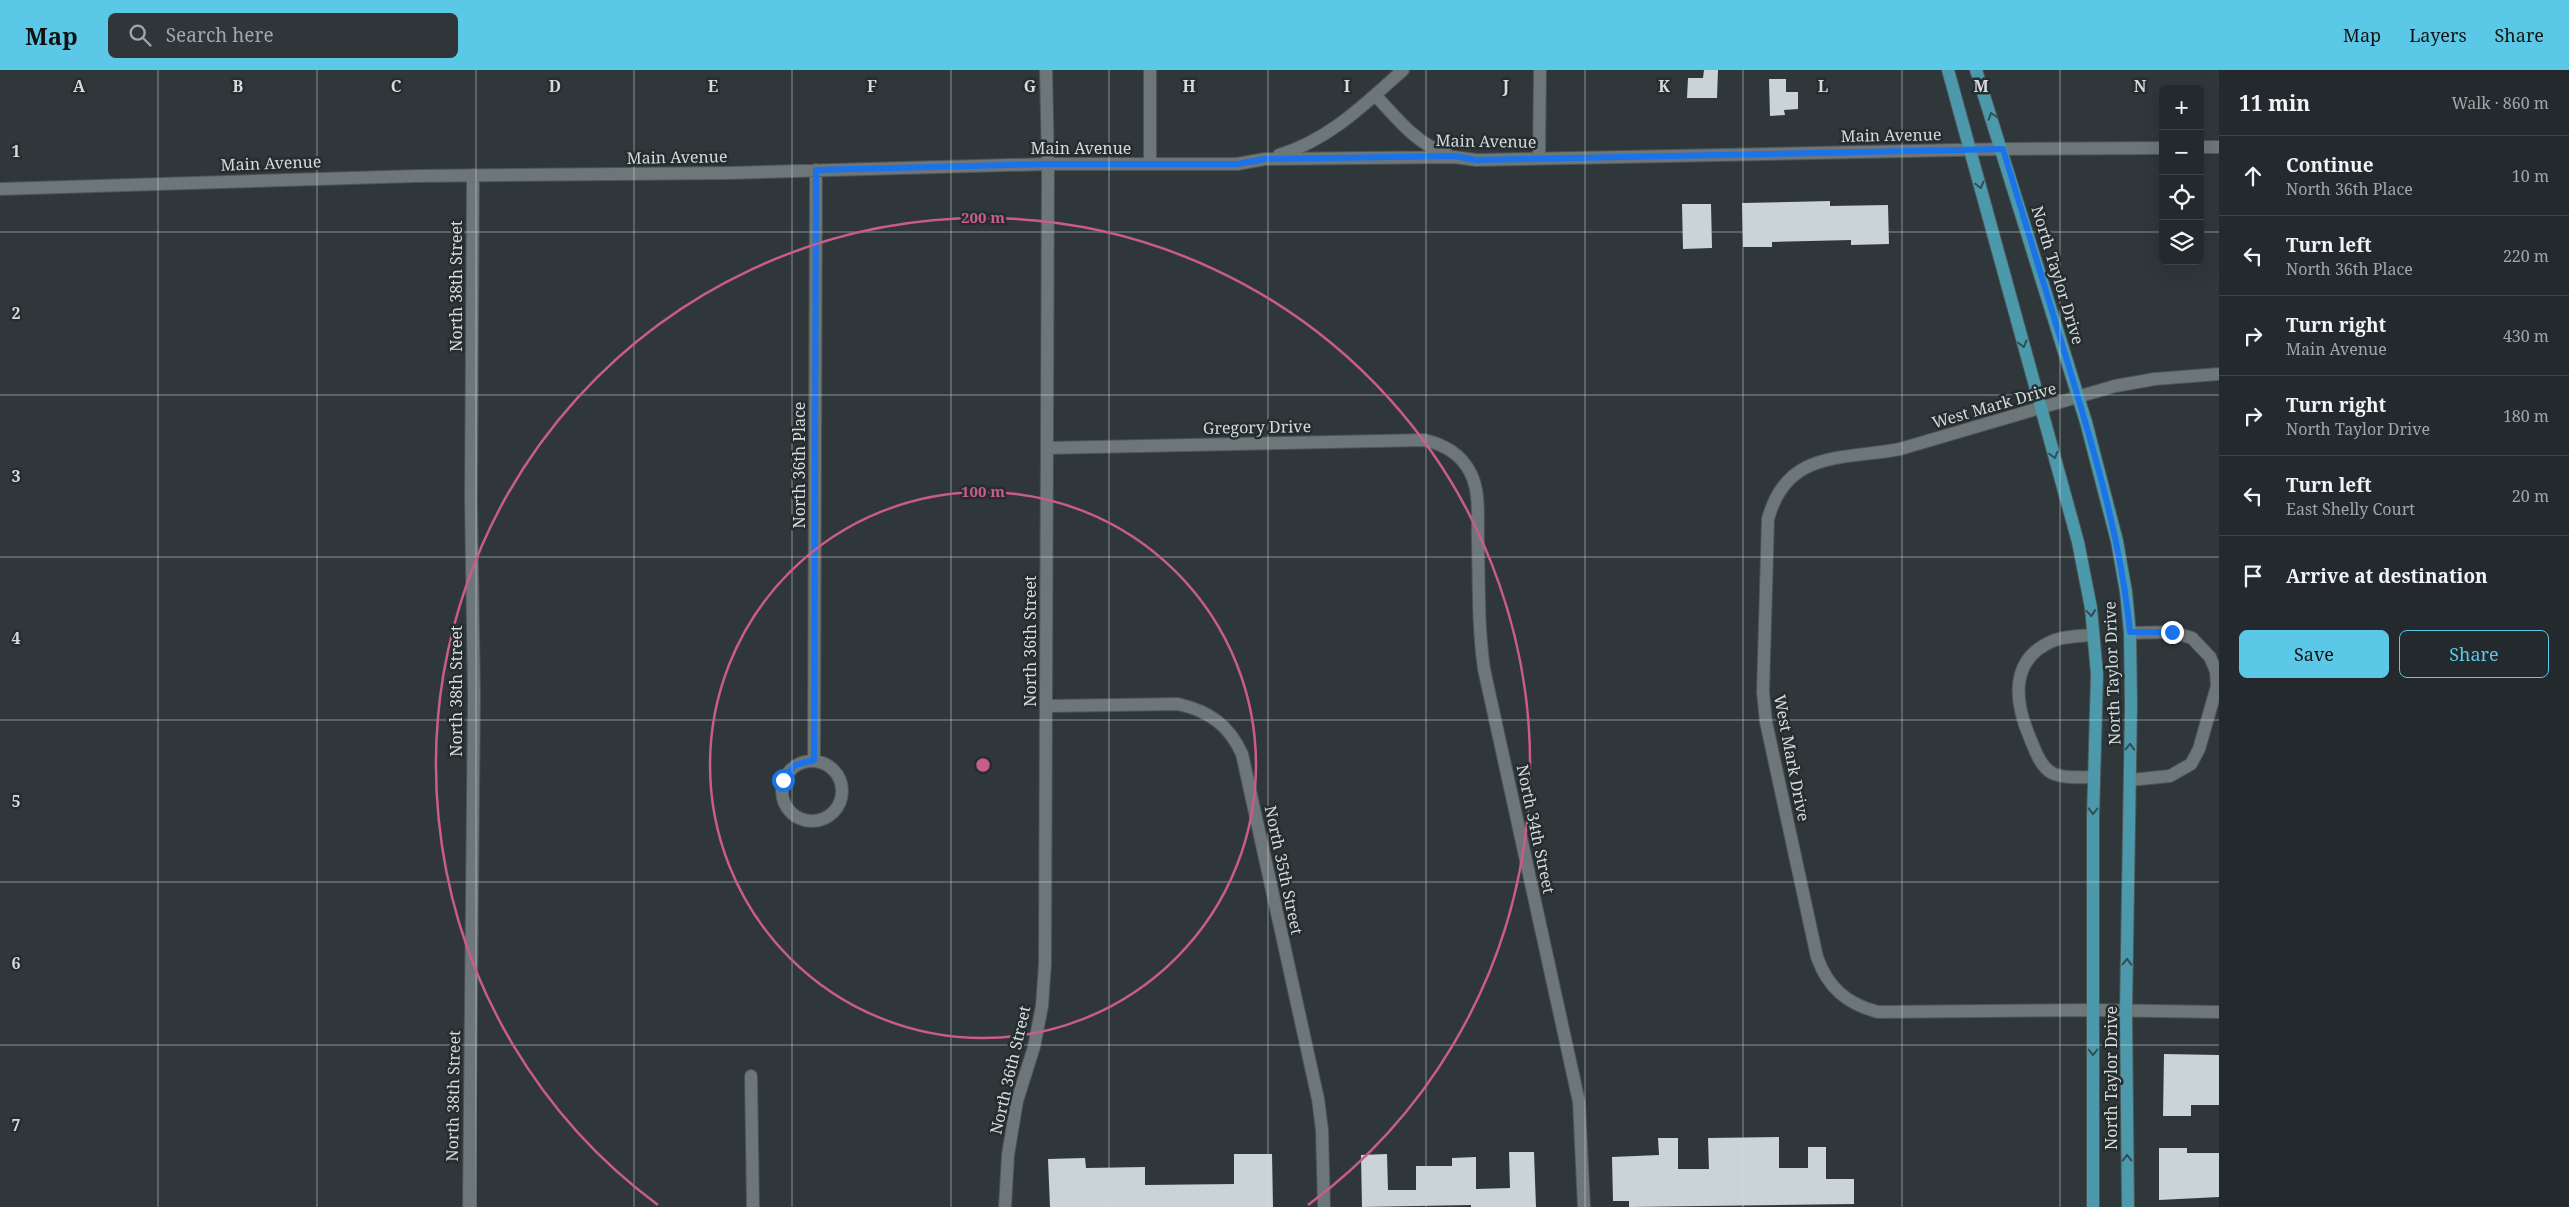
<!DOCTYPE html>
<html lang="en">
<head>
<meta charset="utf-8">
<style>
  body { margin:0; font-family:"Noto Serif",serif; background:#2f3538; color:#f1f3f6 }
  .controls { position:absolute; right:15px; top:15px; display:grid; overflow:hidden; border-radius:8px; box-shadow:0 5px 20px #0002 }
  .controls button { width:45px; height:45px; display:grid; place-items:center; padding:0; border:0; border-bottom:1px solid #404548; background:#23292c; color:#f1f3f6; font:25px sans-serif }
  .stop { position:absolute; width:15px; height:15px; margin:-11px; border:4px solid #1a73e8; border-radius:50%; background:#fff }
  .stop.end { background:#1a73e8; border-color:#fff; box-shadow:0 1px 5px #0008 }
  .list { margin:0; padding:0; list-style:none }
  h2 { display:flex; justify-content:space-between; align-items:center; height:65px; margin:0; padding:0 20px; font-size:21px }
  h2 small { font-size:16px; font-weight:400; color:#a3a6a9 }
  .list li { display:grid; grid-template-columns:32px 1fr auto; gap:15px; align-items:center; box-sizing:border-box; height:80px; padding:0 20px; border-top:1px solid #404548 }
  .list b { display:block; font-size:19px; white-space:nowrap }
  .list p { margin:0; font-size:16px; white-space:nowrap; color:#a3a6a9 }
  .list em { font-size:16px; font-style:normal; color:#a3a6a9 }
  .actions { display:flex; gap:10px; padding:15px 20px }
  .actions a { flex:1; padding:11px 0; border:1px solid #5ac8e6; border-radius:8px; text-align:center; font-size:18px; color:#5ac8e6 }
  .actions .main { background:#5ac8e6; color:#111 }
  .icon { flex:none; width:28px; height:28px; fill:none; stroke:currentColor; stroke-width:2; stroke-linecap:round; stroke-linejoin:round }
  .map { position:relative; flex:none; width:2219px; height:1137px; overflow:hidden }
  header { display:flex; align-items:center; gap:30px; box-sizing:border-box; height:70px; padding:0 25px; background:#5ac8e6; color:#111 }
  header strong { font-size:24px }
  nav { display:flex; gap:28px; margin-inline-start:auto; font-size:18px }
  .search { width:350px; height:45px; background:#2f3538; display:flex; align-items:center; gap:12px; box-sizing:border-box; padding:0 18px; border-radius:8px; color:#a3a6a9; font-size:19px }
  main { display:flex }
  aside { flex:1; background:#23292c }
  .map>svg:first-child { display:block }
  .building { fill:#cad3d6 }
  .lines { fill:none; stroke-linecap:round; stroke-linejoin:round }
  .minor-casing { stroke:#4c5455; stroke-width:14 }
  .major-casing { stroke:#4c5455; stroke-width:14 }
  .minor { stroke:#6d7679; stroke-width:12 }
  .major { stroke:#4d99ac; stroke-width:12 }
  .oneway { stroke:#314d54 }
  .route { stroke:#1a73e8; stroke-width:6 }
  .grid { fill:none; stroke:#d6dbdc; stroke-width:1; stroke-opacity:0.55 }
  .ring { fill:none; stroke:#c95c88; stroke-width:2.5 }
  .labels { text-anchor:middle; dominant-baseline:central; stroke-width:5; stroke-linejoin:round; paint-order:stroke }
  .street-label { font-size:16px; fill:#d6dbdc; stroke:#252d2f }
  .grid-label { font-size:16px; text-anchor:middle; font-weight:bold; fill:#d6dbdc; stroke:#252d2f; stroke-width:5; stroke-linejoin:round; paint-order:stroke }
  .centre { fill:#c95c88; stroke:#252d2f; stroke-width:2.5 }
  .ring-label { font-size:15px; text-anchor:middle; font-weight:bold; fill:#c95c88; stroke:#252d2f; stroke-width:5; stroke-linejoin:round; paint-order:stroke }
</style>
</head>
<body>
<header>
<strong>Map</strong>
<div class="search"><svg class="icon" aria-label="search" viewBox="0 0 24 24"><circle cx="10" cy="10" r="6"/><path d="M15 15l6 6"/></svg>Search here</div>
<nav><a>Map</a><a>Layers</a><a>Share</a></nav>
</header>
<main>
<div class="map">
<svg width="2219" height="1137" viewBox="0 0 2219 1137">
  <rect width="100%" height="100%" fill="#2f373a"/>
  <path class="building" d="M1704,0H1718L1717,28H1687L1688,8H1703Z
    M1769,9H1786V22H1798V39L1784,40L1785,45L1770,46Z
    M1830,131V136L1888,135L1889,174L1851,175V170L1772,172V177H1743L1742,133Z
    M1682,134H1711L1712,178L1683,179Z
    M2164,984L2219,985V1035H2191V1046H2163Z
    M1779,1067V1098H1808V1077H1826V1109H1854V1134L1629,1137V1131H1613L1612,1087L1659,1085L1658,1068H1678V1099H1709L1708,1068Z
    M2159,1078H2187V1083H2219V1127L2159,1130Z
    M1509,1082H1534L1536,1137H1471V1135L1362,1137L1361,1085L1387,1084L1388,1120H1416V1096H1452V1088L1476,1087V1119L1510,1118Z
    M1234,1084H1272L1273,1137H1050L1048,1089L1085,1088L1086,1098L1145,1097V1115L1234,1114Z"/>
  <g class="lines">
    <defs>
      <path id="minor" d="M1150,0V94
        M1375,25C1397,48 1416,74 1447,84
        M2200,77H2219
        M1279,85C1329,70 1365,34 1403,0
        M1539,88L1540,0
        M0,119L416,106L729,103L1048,94H1237L1265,89L1454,87L1476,90L2003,79L2163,78
        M2219,304L2155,309L2115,316L1900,379C1843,390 1787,379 1768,449L1763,622L1766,652L1817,887C1828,918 1847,934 1878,942L2093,940L2219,942
        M1047,378L1425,370C1444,375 1460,383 1470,402C1481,422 1477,450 1478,473C1479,515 1478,557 1484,599L1579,1032L1584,1137
        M2093,565C2080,566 2067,566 2055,570C2009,588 2014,631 2030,668C2035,680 2040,696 2052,703C2064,709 2081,707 2094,707
        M1047,636L1178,634C1209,641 1229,655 1242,684L1318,1029L1322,1060L1324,1137
        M814,690L816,100
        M782 721a30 30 0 1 1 60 0a30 30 0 1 1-60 0Z
        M2130,710L2170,706L2191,694L2199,679L2217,616L2216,601L2210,587L2192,568L2172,562L2130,563
        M751,1006L753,1137
        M469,1137L474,626L471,429L473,105
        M1005,1137L1008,1085L1017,1031L1034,977L1042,936L1045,894L1048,94L1046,0"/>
      <path id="major" d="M1948,0L2078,472L2091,538L2097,604L2093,747V1137
        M1976,0L2086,352L2117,471L2126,522L2130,563L2131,635L2126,941L2128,1137"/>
    </defs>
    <use href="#minor" class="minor-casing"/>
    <use href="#major" class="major-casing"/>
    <use href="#minor" class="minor"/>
    <use href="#major" class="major"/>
  </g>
  <defs><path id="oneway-chevron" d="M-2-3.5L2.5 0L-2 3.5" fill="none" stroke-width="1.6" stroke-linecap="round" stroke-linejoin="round" transform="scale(1.25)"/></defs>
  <g class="oneway">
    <use href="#oneway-chevron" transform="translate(1992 46) rotate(-108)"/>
    <use href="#oneway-chevron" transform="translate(1980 115) rotate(75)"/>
    <use href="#oneway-chevron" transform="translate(2023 274) rotate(75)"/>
    <use href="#oneway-chevron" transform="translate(2054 385) rotate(75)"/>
    <use href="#oneway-chevron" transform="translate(2091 543) rotate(85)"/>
    <use href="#oneway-chevron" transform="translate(2130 677) rotate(-89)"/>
    <use href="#oneway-chevron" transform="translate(2093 741) rotate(91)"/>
    <use href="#oneway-chevron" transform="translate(2127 892) rotate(-89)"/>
    <use href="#oneway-chevron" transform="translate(2093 982) rotate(90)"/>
    <use href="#oneway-chevron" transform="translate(2127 1088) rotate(-91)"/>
  </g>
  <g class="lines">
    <path class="route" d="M783,710L795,695L814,690L816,100L1048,94H1237L1265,89L1454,86L1476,90L2003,79C2025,151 2047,224 2069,297C2095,384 2121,471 2130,562H2172"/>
  </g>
  <path class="grid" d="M158,0V1137M317,0V1137M476,0V1137M634,0V1137M792,0V1137M951,0V1137M1109,0V1137M1268,0V1137M1426,0V1137M1585,0V1137M1743,0V1137M1902,0V1137M2060,0V1137M0,162H2163M2200,162H2219M0,325H2219M0,487H2219M0,650H2219M0,812H2219M0,975H2219"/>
  <g class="ring">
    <circle cx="983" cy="695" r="273"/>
    <path d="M658 1135A547 547 0 1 1 1308 1135"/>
  </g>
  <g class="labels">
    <g class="street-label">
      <text transform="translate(1891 65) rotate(-1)">Main Avenue</text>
      <text transform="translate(1486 71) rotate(1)">Main Avenue</text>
      <text x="1081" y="78">Main Avenue</text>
      <text transform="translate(677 87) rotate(-1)">Main Avenue</text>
      <text transform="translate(271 93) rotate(-2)">Main Avenue</text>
      <text transform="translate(2058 205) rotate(73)">North Taylor Drive</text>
      <text transform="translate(456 216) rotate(-90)">North 38th Street</text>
      <text transform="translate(1994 335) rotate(-16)">West Mark Drive</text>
      <text transform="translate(1257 357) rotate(-1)">Gregory Drive</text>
      <text transform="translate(799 395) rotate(-90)">North 36th Place</text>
      <text transform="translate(1030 571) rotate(-90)">North 36th Street</text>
      <text transform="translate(2112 603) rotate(-92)">North Taylor Drive</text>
      <text transform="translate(456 621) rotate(-90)">North 38th Street</text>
      <text transform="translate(1792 688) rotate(79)">West Mark Drive</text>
      <text transform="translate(1536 759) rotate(78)">North 34th Street</text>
      <text transform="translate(1284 800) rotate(78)">North 35th Street</text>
      <text transform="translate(1010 1000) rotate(-77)">North 36th Street</text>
      <text transform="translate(2111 1008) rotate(-90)">North Taylor Drive</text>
      <text transform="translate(453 1026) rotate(-89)">North 38th Street</text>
    </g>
  </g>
  <g class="grid-label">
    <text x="79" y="22">A</text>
    <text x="238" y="22">B</text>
    <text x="396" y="22">C</text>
    <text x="555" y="22">D</text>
    <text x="713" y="22">E</text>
    <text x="872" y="22">F</text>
    <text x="1030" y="22">G</text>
    <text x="1189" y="22">H</text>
    <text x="1347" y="22">I</text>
    <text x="1506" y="22">J</text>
    <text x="1664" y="22">K</text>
    <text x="1823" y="22">L</text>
    <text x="1981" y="22">M</text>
    <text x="2140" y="22">N</text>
    <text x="16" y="87">1</text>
    <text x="16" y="249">2</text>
    <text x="16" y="412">3</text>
    <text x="16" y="574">4</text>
    <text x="16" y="737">5</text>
    <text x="16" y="899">6</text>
    <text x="16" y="1061">7</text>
  </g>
  <circle cx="983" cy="695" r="8" class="centre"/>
  <g class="ring-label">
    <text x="983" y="153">200 m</text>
    <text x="983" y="427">100 m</text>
  </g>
</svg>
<div class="controls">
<button>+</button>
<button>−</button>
<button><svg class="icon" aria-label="locate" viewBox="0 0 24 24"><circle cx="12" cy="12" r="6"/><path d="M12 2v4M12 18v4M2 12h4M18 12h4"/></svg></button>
<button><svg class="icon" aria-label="layers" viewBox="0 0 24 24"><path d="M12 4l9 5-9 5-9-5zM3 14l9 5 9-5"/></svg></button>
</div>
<div class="stop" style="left:783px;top:710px"></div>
<div class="stop end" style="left:2172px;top:562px"></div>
</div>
<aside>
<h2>11 min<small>Walk · 860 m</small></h2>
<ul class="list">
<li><svg class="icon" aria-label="ahead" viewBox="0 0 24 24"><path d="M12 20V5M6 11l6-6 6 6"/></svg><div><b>Continue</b><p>North 36th Place</p></div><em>10 m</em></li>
<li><svg class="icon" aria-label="left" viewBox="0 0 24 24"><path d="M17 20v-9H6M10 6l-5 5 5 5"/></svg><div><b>Turn left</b><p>North 36th Place</p></div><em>220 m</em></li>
<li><svg class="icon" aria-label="right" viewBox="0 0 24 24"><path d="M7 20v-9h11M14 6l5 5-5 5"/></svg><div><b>Turn right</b><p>Main Avenue</p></div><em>430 m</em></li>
<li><svg class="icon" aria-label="right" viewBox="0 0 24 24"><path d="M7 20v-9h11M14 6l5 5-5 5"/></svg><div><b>Turn right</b><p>North Taylor Drive</p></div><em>180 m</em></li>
<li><svg class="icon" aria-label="left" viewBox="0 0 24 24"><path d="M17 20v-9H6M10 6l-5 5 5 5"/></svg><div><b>Turn left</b><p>East Shelly Court</p></div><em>20 m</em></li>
<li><svg class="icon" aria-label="arrive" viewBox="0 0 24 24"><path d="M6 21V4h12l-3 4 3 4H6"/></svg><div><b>Arrive at destination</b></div></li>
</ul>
<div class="actions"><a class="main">Save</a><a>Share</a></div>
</aside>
</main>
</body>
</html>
